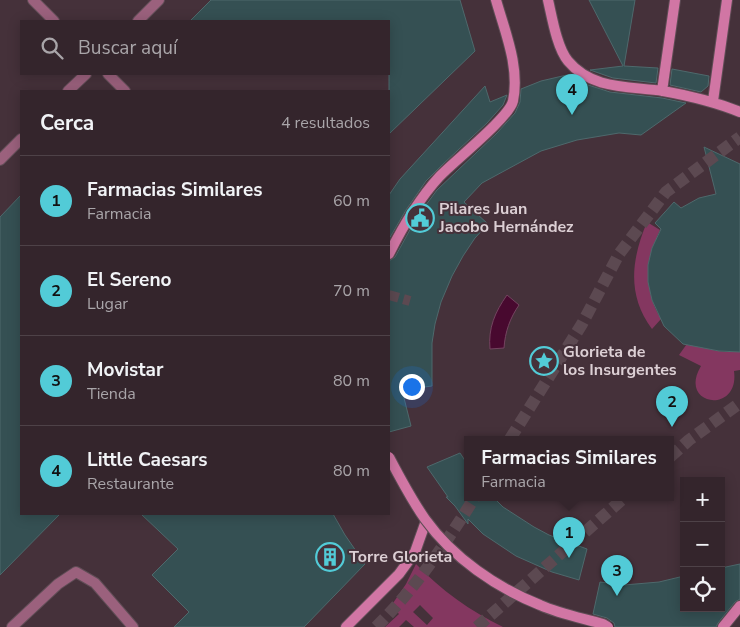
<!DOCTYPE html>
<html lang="es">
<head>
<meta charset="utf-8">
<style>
  body { margin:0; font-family:"Nunito Sans",sans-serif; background:#3c2d34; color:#f1f3f6 }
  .controls { position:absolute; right:15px; bottom:15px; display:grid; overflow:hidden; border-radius:0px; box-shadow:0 2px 12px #0003 }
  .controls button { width:45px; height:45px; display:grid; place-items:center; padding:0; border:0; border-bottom:1px solid #4e4248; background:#34252c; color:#f1f3f6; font:25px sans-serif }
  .you { position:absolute; left:411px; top:386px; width:18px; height:18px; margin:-12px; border:4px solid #fff; border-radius:50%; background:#1a73e8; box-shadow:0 0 0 8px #1a73e833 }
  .badge { display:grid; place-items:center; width:32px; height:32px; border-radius:50%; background:#52cbd7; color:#111; font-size:16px; font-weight:700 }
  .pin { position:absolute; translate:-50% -41px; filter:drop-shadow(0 1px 2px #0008) }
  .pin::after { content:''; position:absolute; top:26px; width:18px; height:15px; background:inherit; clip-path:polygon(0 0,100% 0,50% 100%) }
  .popup { position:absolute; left:464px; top:436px; width:210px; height:65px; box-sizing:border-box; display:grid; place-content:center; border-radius:0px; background:#34252c; filter:drop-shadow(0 1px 4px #0005); font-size:16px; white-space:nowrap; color:#a9a5a9 }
  .popup b { font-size:19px; color:#f1f3f6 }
  .popup::after { content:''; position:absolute; left:50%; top:100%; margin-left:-10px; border:10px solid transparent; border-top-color:#34252c }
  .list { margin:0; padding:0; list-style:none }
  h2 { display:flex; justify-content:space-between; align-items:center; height:65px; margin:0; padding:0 20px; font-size:21px }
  h2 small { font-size:16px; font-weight:400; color:#a9a5a9 }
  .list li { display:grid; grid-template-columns:32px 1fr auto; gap:15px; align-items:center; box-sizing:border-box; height:90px; padding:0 20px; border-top:1px solid #4e4248 }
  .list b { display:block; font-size:19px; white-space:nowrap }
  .list p { margin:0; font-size:16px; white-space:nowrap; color:#a9a5a9 }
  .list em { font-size:16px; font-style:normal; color:#a9a5a9 }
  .icon { flex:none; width:28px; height:28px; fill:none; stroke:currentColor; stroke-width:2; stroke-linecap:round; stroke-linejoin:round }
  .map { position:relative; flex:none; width:740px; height:627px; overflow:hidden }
  .search { position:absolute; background:#34252c; box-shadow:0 2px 12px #0003; left:20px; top:20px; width:370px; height:55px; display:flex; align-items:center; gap:12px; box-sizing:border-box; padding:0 18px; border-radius:0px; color:#a9a5a9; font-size:19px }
  .panel { position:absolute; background:#34252c; box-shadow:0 2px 12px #0003; left:20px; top:90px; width:370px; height:425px; border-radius:0px }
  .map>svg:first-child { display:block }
  .green { fill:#843760; fill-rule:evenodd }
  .water { fill:#48092f; stroke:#744460 }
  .building { fill:#355053; stroke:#4e696c }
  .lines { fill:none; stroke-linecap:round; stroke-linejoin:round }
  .pedestrian-tunnel { stroke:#5c4951; stroke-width:10; stroke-dasharray:10 5; stroke-linecap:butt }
  .primary-tunnel { stroke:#5c4951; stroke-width:12; stroke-dasharray:12 6; stroke-linecap:butt }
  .service-casing { stroke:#604d56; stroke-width:12 }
  .minor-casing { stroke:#604d56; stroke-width:12 }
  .secondary-casing { stroke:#604d56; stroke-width:12 }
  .service { stroke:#9b617d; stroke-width:10 }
  .minor { stroke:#9b617d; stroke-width:10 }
  .secondary { stroke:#d176a4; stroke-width:10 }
  .secondary-bridge-casing { stroke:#604d56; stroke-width:12; stroke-linecap:butt }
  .secondary-bridge { stroke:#d176a4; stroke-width:10 }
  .labels { text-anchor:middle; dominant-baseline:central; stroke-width:4; stroke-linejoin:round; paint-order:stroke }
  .poi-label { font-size:16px; font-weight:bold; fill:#dccfd4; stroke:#45313a; text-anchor:start }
</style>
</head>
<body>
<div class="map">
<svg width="740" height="627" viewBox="0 0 740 627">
  <rect width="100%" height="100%" fill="#45313a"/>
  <path class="green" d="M647,222L660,230C647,260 643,290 661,319L652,329C626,294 632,258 647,222Z
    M689,341C704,349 722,354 740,351V370L734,371C740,415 677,406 701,366L679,355Z
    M416,564C441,590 470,611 503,627H414L406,620L399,627H385L399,614L391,606L406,584ZM420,605L433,618L427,625L413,612Z"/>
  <path class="water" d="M507,295L519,305C510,318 505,332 504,348L490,349C488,328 495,312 507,295Z"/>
  <path class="building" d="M211,0H460L475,51L389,134V21H190Z
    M589,0H635L624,66L658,68L656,83L613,78L590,70L623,66Z
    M672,69L709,76L708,86L701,92L670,85Z
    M571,74L585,84L610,92L662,98L686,103L641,135L619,133L577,140L541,151L482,183L464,202L488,224L475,238L463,256L452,276L441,302L435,324L432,343V386L402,390L411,426L389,432V261L395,257L417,217L437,190L497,133L515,113L520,102L521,89L541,81Z
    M485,86L490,102L507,95L503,105L487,123L442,165L426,181L406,210L389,239V195L400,179Z
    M704,147L740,164V352L719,351L683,344L664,326L652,300L648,282V265L652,248L661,229L655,223L674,202L681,208L699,198L716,194Z
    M21,195V514H60L0,575V217Z
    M460,453L468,465V497H493L503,507L534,527L549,535L587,549L579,580L552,572L516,556L483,534L468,519V524L455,506L446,497H448L427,467Z
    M141,514H333L345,535L365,564L304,627H174L189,612L152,575L178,549Z
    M740,564V599L735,602L718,623L716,627H615L614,623L607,618L593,614L600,582L624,585L659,582L684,576V608H721V568Z"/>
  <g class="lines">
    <path class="pedestrian-tunnel" d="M389,295L410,301"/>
    <path class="primary-tunnel" d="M510,439L582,324L619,254L666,192L740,137
      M670,457L689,440L740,403
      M376,627C415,589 446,543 475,497
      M477,627L625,497"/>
    <defs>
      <path id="service" d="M12,627L58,584L76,572L95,583L133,627"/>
      <path id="minor" d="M33,0L54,21
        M138,21L159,0
        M108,74L125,91
        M68,91L86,74
        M0,160L21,139"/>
      <path id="secondary" d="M548,0C552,17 557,48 568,61C592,90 629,86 663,91C691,96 713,101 740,112
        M662,91L675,0
        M713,101L727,0
        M389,254C403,226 418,200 439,177C454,161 509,118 513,101C520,67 505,32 496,0
        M346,627L399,574L415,552L426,521
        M723,627L740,606"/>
    </defs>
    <use href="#service" class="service-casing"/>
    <use href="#minor" class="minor-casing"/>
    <use href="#secondary" class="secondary-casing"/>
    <use href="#service" class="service"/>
    <use href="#minor" class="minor"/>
    <use href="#secondary" class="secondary"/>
    <defs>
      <path id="secondary-bridge" d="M389,457C400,478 411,499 425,519C453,558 497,588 540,605C560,614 582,618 603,624L608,627"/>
    </defs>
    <use href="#secondary-bridge" class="secondary-bridge-casing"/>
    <use href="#secondary-bridge" class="secondary-bridge"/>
  </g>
  <defs>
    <symbol id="civic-ring" viewBox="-11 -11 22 22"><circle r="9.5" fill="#45313a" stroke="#52cbd7" stroke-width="1.5"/><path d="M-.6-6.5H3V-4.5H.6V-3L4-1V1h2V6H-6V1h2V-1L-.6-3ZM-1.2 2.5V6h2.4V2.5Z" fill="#52cbd7"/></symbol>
    <symbol id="sight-ring" viewBox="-11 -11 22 22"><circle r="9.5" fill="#45313a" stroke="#52cbd7" stroke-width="1.5"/><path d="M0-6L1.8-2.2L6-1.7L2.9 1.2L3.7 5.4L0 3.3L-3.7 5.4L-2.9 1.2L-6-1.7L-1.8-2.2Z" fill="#52cbd7"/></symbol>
    <symbol id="building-ring" viewBox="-11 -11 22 22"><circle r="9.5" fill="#45313a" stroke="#52cbd7" stroke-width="1.5"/><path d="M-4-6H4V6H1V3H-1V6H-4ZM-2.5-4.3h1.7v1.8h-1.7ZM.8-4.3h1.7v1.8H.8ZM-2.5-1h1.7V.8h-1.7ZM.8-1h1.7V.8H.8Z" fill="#52cbd7"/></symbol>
  </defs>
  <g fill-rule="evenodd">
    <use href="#civic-ring" x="404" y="202" width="32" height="32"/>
    <use href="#sight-ring" x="528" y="345" width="32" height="32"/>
    <use href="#building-ring" x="314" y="541" width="32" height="32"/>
  </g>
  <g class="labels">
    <g class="poi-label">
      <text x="439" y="209">Pilares Juan<tspan x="439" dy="18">Jacobo Hernández</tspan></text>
      <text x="563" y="352">Glorieta de<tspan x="563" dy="18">los Insurgentes</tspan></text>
      <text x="349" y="557">Torre Glorieta</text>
    </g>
  </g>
</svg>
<div class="controls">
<button>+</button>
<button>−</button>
<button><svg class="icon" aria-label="locate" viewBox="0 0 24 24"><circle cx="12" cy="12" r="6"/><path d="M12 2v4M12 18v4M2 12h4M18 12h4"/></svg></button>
</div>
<div class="you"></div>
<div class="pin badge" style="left:569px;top:558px">1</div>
<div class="popup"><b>Farmacias Similares</b>Farmacia</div>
<div class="pin badge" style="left:672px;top:427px">2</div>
<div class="pin badge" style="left:617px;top:596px">3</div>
<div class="pin badge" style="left:572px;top:115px">4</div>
<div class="search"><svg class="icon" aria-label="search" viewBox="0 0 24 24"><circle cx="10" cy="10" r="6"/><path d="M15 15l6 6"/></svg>Buscar aquí</div>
<section class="panel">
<h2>Cerca<small>4 resultados</small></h2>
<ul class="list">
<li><span class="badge">1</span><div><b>Farmacias Similares</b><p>Farmacia</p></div><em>60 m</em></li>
<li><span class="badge">2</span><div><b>El Sereno</b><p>Lugar</p></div><em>70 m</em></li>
<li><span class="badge">3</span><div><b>Movistar</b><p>Tienda</p></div><em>80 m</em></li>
<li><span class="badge">4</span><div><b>Little Caesars</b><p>Restaurante</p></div><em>80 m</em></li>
</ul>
</section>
</div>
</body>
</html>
